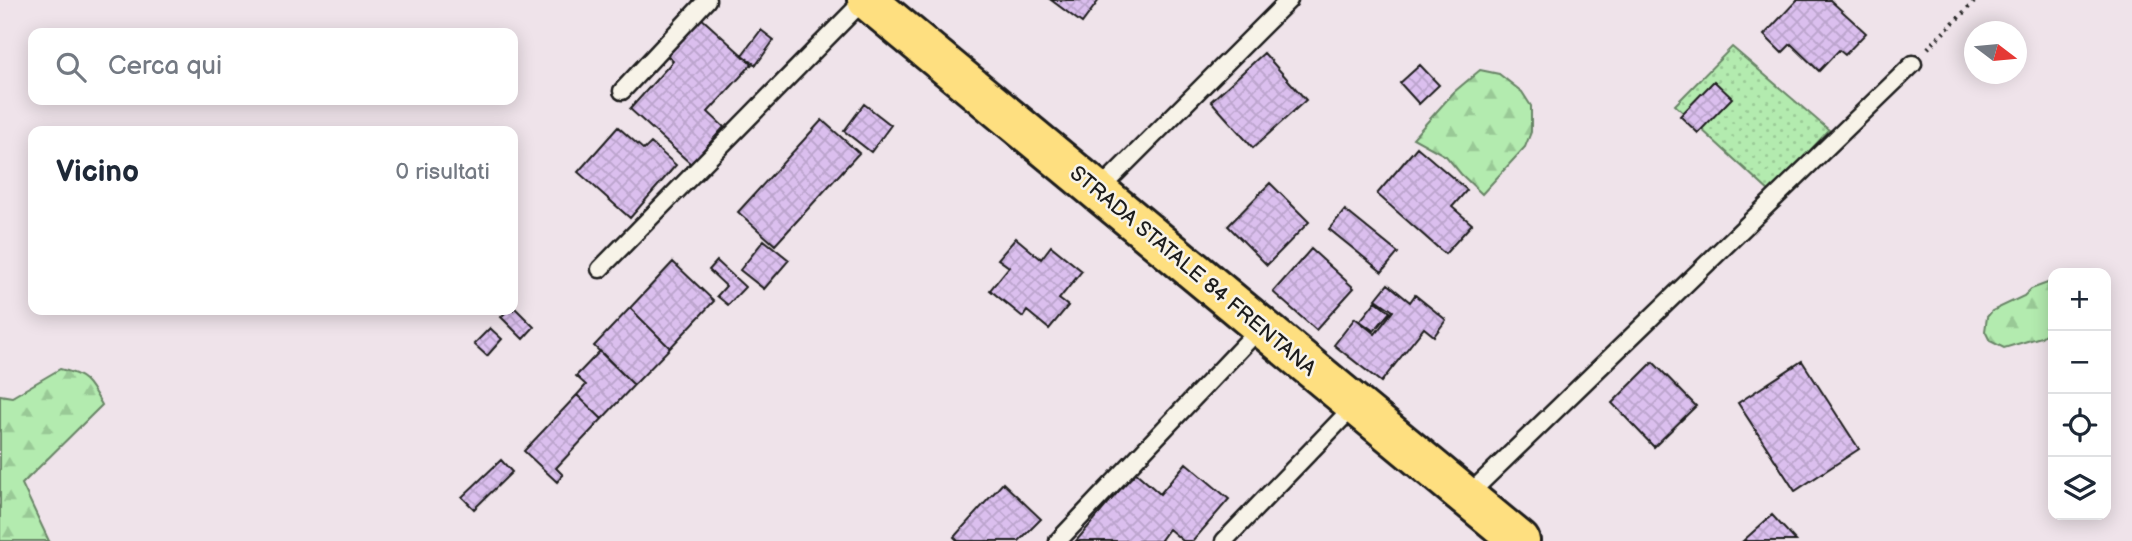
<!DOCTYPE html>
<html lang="it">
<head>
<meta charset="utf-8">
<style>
  body { margin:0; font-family:"Balsamiq Sans",sans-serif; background:#f6f6f7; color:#1f2937 }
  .controls { position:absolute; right:21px; bottom:21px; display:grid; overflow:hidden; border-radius:14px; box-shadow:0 4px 18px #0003 }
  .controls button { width:63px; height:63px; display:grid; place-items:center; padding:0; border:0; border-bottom:2px solid #e0e1e3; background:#fff; color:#1f2937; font:35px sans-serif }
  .compass { position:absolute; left:1964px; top:21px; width:63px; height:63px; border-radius:50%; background:#fff; box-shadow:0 4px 18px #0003; rotate:106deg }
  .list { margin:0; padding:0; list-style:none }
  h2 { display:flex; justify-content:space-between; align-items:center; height:91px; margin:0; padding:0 28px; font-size:30px }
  h2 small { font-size:23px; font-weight:400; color:#747a83 }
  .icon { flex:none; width:38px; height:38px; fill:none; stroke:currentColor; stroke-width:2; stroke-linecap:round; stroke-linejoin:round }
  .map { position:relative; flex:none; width:2132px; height:541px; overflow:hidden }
  .search { position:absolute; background:#fff; box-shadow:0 4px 18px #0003; left:28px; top:28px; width:490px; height:77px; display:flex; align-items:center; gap:18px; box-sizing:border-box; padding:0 24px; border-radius:14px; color:#747a83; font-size:26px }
  .panel { position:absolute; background:#fff; box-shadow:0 4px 18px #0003; left:28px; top:126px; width:490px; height:189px; border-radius:14px }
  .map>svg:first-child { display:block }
  .forest { fill:url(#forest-firs); stroke:#688466; stroke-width:2 }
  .park { fill:url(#park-dots); stroke:#688466; stroke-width:2 }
  .building { fill:url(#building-cross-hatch); stroke:#1c1c1c; stroke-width:2 }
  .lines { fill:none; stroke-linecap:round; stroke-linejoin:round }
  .lane-casing { stroke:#1c1c1c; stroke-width:21 }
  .primary-casing { stroke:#1c1c1c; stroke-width:44 }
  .path { stroke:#1c1c1c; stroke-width:4.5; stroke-dasharray:2 5; stroke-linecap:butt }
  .lane { stroke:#f7f3e8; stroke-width:16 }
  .primary { stroke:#fedf80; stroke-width:38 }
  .labels { text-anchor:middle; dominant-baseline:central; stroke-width:5; stroke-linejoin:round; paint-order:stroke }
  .street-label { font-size:21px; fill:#1c1c1c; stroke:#f7f3e8 }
</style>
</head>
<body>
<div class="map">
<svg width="2132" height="541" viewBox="0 0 2132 541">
  <defs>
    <pattern id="forest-firs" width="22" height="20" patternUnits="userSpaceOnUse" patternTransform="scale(1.75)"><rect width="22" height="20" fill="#b3ebaf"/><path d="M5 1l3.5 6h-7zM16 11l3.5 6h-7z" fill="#99c996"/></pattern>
    <pattern id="park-dots" width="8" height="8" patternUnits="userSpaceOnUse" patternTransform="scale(1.75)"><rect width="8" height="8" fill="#b3ebaf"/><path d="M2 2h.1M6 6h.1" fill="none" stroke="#99c996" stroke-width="1.8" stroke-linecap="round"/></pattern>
    <pattern id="building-cross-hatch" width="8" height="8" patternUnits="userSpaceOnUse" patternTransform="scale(1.75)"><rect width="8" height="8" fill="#dbbfee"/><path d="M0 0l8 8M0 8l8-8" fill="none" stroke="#bba4cc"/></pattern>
  </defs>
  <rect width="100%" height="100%" fill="#efe3ea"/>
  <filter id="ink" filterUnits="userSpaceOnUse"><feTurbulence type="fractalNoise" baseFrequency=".0143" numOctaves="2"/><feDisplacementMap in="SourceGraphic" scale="14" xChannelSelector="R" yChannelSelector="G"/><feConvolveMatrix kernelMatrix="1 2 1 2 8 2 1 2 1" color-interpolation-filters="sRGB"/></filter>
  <g filter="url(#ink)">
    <path class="forest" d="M1480,70L1499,74L1522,92L1531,106V132L1525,147L1482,194L1461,174L1446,156L1413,138L1454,92Z
      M2053,281V328L2041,337L2004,348L1990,341L1985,331L1987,317L1992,311L2024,296L2031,289Z
      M60,369C86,375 89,382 102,405L22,484L49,541H0V395L12,397Z"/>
    <path class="park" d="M1732,47L1829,130L1771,193L1675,105Z"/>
    <path class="building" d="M1051,0H1099L1082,23Z
      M1797,0H1830L1866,33L1845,55L1839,50L1819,71L1791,44L1782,53L1764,35Z
      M699,16L752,64L708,112L724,127L691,164L630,109L673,61L665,54Z
      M761,30L774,40L756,65L742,55Z
      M1264,53L1306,100L1253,148L1211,101Z
      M1420,65L1439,85L1419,104L1400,83Z
      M1714,81L1732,98L1698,133L1680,116Z
      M864,104L891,125L871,152L844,131Z
      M822,120L859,153L775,245L738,212Z
      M618,127L644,150L651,143L676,165L630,218L578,172Z
      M1417,147L1467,190L1452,207L1472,224L1445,254L1377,194Z
      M1270,183L1309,222L1267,265L1228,226Z
      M1345,210L1398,253L1382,272L1329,229Z
      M1016,238L1041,259L1051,246L1082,271L1059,299L1068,306L1049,329L1027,311L1023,317L990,290L1009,267L998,259Z
      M764,240L789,260L764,289L740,270Z
      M1311,249L1354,288L1316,330L1273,292Z
      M717,261L745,287L728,305L717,296L726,286L709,270Z
      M673,262L714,301L670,348L630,308Z
      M1388,284L1410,302L1415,295L1446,320L1434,336L1424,328L1381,382L1334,345L1355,318L1375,334L1393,311L1376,299Z
      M1376,301L1390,312L1374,331L1360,321Z
      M513,306L534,327L523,339L501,317L508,310H513Z
      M630,308L670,348L634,385L594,346Z
      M490,328L502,339L487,356L474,344Z
      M600,351L634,385L602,419L577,395L586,385L576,376Z
      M1802,361L1859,449L1795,491L1738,403Z
      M1653,362L1696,406L1654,447L1612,403Z
      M577,395L602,419L556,468L563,475L557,482L524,451Z
      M501,460L512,472L474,509L462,497Z
      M1186,463L1229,499L1193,541H1183L1169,529L1161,540L1162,541H1076L1135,472L1160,494Z
      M1003,483L1041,519L1019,541H958L954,537Z
      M1772,515L1796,541H1743Z"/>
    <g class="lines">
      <defs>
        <path id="lane" d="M622,91L707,0
          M1097,192L1289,0
          M600,269L864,0
          M1466,497L1913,64
          M1058,541L1261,327
          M1224,541L1355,405"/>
        <path id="primary" d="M867,0L1520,541"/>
      </defs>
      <use href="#lane" class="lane-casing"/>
      <use href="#primary" class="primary-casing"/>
      <path class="path" d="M1928,48L1976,0"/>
      <use href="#lane" class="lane"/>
      <use href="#primary" class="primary"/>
    </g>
  </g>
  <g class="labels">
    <g class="street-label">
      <text transform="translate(1193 271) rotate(40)">STRADA STATALE 84 FRENTANA</text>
    </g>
  </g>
</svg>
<div class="controls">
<button>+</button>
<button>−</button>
<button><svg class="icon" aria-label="locate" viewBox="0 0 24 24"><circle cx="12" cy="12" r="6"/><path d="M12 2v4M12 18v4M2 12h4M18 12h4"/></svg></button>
<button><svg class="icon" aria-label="layers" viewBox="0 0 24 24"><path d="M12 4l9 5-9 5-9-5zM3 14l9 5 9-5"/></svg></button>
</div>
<svg class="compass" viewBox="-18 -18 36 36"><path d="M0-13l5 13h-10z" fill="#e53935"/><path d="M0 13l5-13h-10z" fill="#747a83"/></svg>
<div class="search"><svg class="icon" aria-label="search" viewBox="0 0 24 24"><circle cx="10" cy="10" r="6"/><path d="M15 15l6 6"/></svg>Cerca qui</div>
<section class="panel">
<h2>Vicino<small>0 risultati</small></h2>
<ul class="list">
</ul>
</section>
</div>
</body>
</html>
